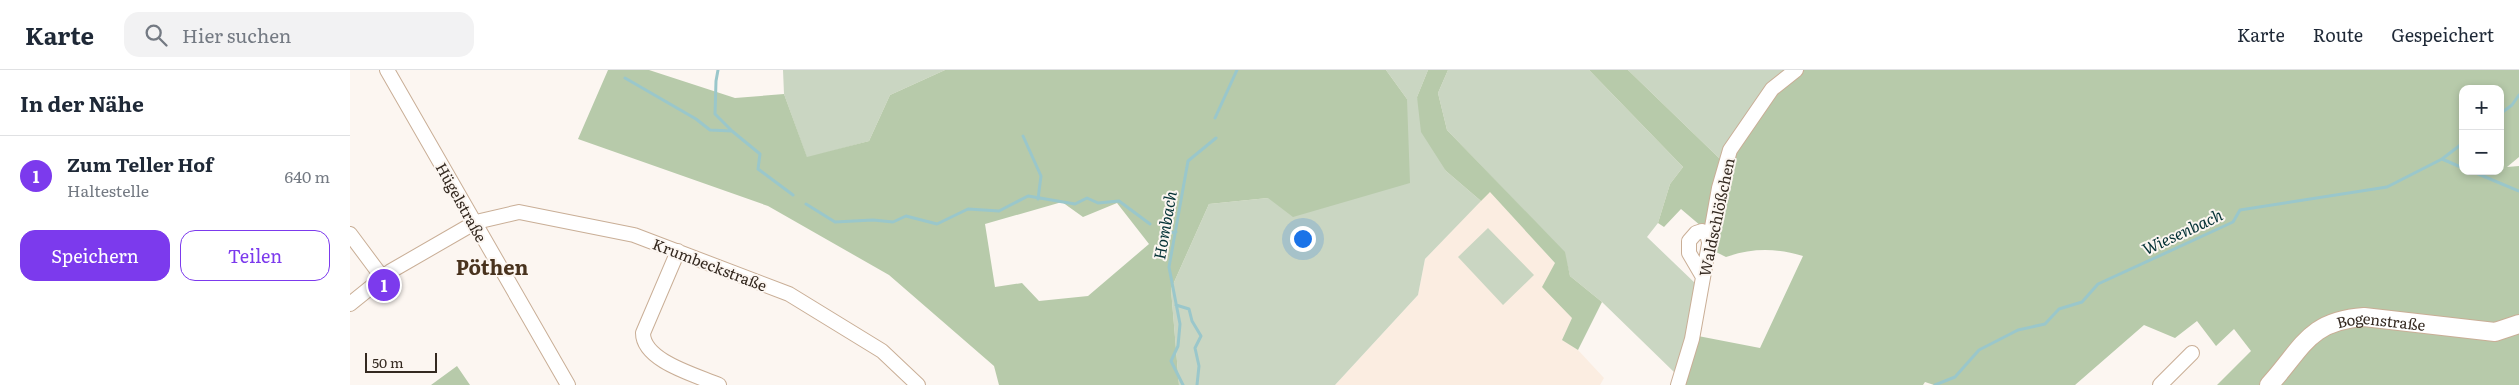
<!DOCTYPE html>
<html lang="de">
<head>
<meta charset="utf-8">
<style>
  body { margin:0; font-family:Literata,serif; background:#f2f2f3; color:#1f2937 }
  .controls { position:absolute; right:15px; top:15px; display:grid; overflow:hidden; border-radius:10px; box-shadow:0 2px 8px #0003 }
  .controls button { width:45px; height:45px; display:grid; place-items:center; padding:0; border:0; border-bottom:1px solid #e0e1e3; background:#fff; color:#1f2937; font:25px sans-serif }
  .scale { position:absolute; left:15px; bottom:12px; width:72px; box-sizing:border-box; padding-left:5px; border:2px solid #342920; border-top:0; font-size:14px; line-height:18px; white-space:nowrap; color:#342920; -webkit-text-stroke:4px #fcf6f1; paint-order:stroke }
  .you { position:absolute; left:952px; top:168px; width:18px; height:18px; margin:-12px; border:4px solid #fff; border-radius:50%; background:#1a73e8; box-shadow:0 0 0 8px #1a73e833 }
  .badge { display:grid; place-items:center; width:32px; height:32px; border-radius:50%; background:#7c3aed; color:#fff; font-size:16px; font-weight:700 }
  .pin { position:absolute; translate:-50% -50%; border:2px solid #fff; box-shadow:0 1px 5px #0006 }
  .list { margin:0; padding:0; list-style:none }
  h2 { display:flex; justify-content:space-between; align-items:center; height:65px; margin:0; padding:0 20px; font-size:21px }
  h2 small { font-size:16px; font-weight:400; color:#747a83 }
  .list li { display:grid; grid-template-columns:32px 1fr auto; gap:15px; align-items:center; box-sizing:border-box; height:80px; padding:0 20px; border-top:1px solid #e0e1e3 }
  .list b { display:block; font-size:19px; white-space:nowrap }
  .list p { margin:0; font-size:16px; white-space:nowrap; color:#747a83 }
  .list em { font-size:16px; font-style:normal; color:#747a83 }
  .actions { display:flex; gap:10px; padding:15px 20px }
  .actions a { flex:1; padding:11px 0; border:1px solid #7c3aed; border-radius:15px; text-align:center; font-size:18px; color:#7c3aed }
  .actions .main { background:#7c3aed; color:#fff }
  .icon { flex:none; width:28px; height:28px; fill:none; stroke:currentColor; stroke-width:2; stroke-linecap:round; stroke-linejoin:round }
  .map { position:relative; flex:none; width:2169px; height:315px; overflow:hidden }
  header { display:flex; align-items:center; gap:30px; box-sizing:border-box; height:70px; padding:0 25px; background:#fff; border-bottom:1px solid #e0e1e3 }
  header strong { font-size:24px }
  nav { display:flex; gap:28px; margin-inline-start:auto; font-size:18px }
  .search { width:350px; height:45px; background:#f2f2f3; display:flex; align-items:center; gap:12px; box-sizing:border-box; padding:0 18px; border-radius:15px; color:#747a83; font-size:19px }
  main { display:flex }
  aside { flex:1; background:#fff }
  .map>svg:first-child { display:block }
  .built { fill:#fbede1 }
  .green { fill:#cad6c2 }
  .forest { fill:#b7caaa; fill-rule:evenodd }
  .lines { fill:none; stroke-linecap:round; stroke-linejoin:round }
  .stream { stroke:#9ac7cb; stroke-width:3 }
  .minor-casing { stroke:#c9ae96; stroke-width:16 }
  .major-casing { stroke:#c9ae96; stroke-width:20 }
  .minor { stroke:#fff; stroke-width:14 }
  .major { stroke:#fff; stroke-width:18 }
  .labels { text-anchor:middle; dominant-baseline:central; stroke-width:4; stroke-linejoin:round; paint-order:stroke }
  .street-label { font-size:15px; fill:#342920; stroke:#fcf6f1 }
  .water-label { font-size:16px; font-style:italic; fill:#033135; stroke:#fcf6f1 }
  .district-label { font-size:20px; font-weight:bold; fill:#49331e; stroke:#fcf6f1 }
</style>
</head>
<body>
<header>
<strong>Karte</strong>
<div class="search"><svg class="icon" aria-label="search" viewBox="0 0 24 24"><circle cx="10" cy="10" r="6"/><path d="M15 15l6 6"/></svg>Hier suchen</div>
<nav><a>Karte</a><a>Route</a><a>Gespeichert</a></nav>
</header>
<main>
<aside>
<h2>In der Nähe<small></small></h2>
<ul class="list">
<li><span class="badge">1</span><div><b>Zum Teller Hof</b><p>Haltestelle</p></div><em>640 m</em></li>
</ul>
<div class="actions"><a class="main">Speichern</a><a>Teilen</a></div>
</aside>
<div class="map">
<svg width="2169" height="315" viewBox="0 0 2169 315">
  <rect width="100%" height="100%" fill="#fcf6f1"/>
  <path class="built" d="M1140,121L1205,193L1222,248L1213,270L1228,280L1254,308L1250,315H985L1068,225L1075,189Z"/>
  <path class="green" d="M433,0H595L540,25L519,71L457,88L434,24Z
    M1036,0H1078L1067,27L1096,101L1131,131L1075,189L1068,225L985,315H829L821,219L859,134L918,128L1057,29Z
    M1098,0H1239L1333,97L1320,114L1308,153L1297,167L1347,215L1338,261L1325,303L1252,232L1220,206L1214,182L1097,60L1088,23Z
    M1278,0H1438L1377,75L1370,89Z
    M1138,158L1184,205L1153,235L1108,187Z"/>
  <path class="forest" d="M258,0H299L385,28L434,24L457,87L519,71L540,25L595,0H1036L1057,29L1060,113L943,147L918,128L859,134L821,219L829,315H649L644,296L539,205L418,136L228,69ZM712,132L733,147L767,133L799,174L738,226L689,231L672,213L645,217L635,154Z
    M1078,0H1098L1088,23L1097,60L1215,182L1220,206L1252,232L1228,280L1212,270L1222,248L1192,217L1205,193L1140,122L1131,131L1096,101L1071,62L1067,27Z
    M1239,0H1278L1370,89L1358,162L1331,139L1314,157L1308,153L1320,114L1333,97Z
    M1454,0H2169V87L2157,97L2169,96V315H1867L1901,281L1884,259L1866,276L1847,251L1825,268L1794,255L1725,315H1584L1575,312L1573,315H1335L1348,266L1410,278L1453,186C1426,178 1402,178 1376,187L1366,182L1386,82L1434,13ZM2113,19H2150V101H2113Z
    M107,296L120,315H81Z"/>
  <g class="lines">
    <path class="stream" d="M368,0L366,11L365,44L381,60
      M275,8L346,49L360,60L382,61L410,84L408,99L443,125
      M2150,44L2162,35L2169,25
      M865,48L887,0
      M673,66L691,106L688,129
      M2092,89L2113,73
      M2121,101L2169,121
      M456,134L485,152L523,150L543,152L556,146L587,154L618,139L649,141L678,126L725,134L737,128L748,133L769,131L800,154
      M817,163L826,162
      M826,235L839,239L842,251L851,266L845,278L849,296L847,315
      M833,315L821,291L828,276L830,254L819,197L838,91L866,68
      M1585,315L1605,307L1629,280L1668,260L1695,254L1709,239L1732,232L1748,214L1883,152L1890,140L2037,117L2092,89L2113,98"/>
    <defs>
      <path id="minor" d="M37,0L218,315
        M0,164L32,207
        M328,181L293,263C293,291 346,305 369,315
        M1353,207L1339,183V171L1346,163L1352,161L1357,164L1360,176
        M0,234L41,201L126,152L169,142L284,165L439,224L532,281L568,315
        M1328,315L1342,269L1369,118L1380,80L1422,19L1446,0
        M1810,315L1842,283"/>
      <g id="major">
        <path id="s1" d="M1919,315C1953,278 1958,251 2014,247L2145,262L2169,254"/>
      </g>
    </defs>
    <use href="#minor" class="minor-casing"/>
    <use href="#major" class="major-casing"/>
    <use href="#minor" class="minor"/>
    <use href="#major" class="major"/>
  </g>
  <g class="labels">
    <g class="street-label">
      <text transform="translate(112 132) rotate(61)">Hügelstraße</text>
      <text transform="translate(1366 147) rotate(-78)">Waldschlößchen</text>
      <text transform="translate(360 194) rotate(21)">Krumbeckstraße</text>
      <text stroke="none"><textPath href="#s1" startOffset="139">Bogenstraße</textPath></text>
    </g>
    <g class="water-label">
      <text transform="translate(814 155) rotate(-80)">Hombach</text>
      <text transform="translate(1832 161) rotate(-25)">Wiesenbach</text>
    </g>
    <g class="district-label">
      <text x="142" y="196">Pöthen</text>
    </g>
  </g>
</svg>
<div class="controls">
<button>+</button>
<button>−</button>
</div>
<div class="scale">50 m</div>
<div class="you"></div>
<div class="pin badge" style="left:34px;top:215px">1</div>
</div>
</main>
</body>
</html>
